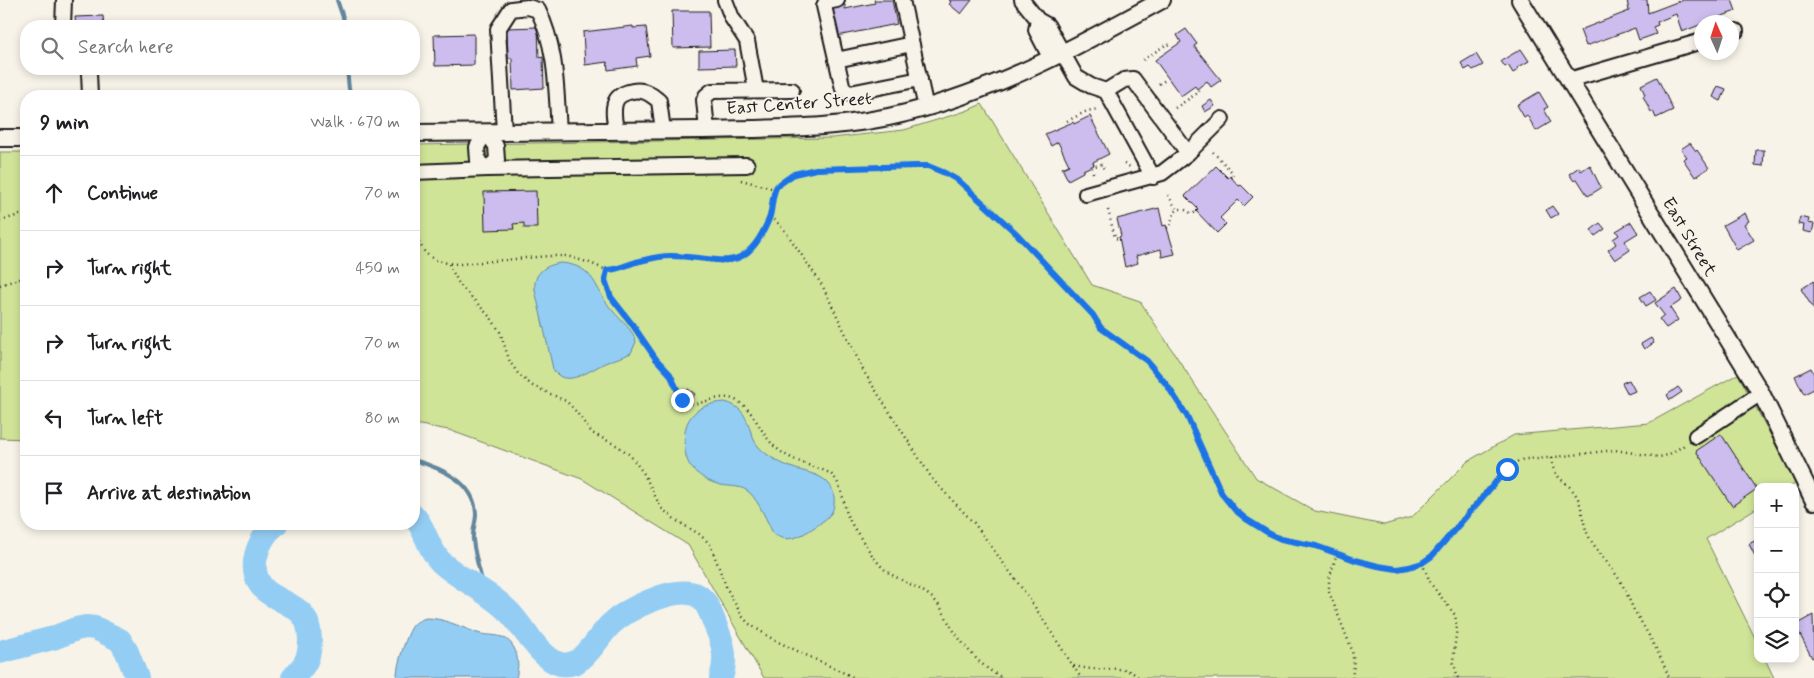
<!DOCTYPE html>
<html lang="en">
<head>
<meta charset="utf-8">
<style>
  body { margin:0; font-family:Mynerve,sans-serif; background:#f6f6f6; color:#202124 }
  .controls { position:absolute; right:15px; bottom:15px; display:grid; overflow:hidden; border-radius:10px; box-shadow:0 2px 8px #0003 }
  .controls button { width:45px; height:45px; display:grid; place-items:center; padding:0; border:0; border-bottom:1px solid #e0e0e0; background:#fff; color:#202124; font:25px sans-serif }
  .compass { position:absolute; left:1694px; top:15px; width:45px; height:45px; border-radius:50%; background:#fff; box-shadow:0 2px 8px #0003; rotate:357deg }
  .stop { position:absolute; width:15px; height:15px; margin:-11px; border:4px solid #1a73e8; border-radius:50%; background:#fff }
  .stop.end { background:#1a73e8; border-color:#fff; box-shadow:0 1px 5px #0008 }
  .list { margin:0; padding:0; list-style:none }
  h2 { display:flex; justify-content:space-between; align-items:center; height:65px; margin:0; padding:0 20px; font-size:21px }
  h2 small { font-size:16px; font-weight:400; color:#757577 }
  .list li { display:grid; grid-template-columns:32px 1fr auto; gap:15px; align-items:center; box-sizing:border-box; height:75px; padding:0 20px; border-top:1px solid #e0e0e0 }
  .list b { display:block; font-size:19px; white-space:nowrap }
  .list em { font-size:16px; font-style:normal; color:#757577 }
  .icon { flex:none; width:28px; height:28px; fill:none; stroke:currentColor; stroke-width:2; stroke-linecap:round; stroke-linejoin:round }
  .map { position:relative; flex:none; width:1814px; height:678px; overflow:hidden }
  .search { position:absolute; background:#fff; box-shadow:0 2px 8px #0003; left:20px; top:20px; width:400px; height:55px; display:flex; align-items:center; gap:12px; box-sizing:border-box; padding:0 18px; border-radius:20px; color:#757577; font-size:19px }
  .panel { position:absolute; background:#fff; box-shadow:0 2px 8px #0003; left:20px; top:90px; width:400px; height:440px; border-radius:20px }
  .map>svg:first-child { display:block }
  .green { fill:#d0e498; stroke:#76805a }
  .water { fill:#94cdf3; stroke:#64869d }
  .lines { fill:none; stroke-linecap:round; stroke-linejoin:round }
  .stream { stroke:#64869d; stroke-width:4 }
  .river { stroke:#94cdf3; stroke-width:24 }
  .building { fill:#ccbdee; stroke:#1c1c1c }
  .minor-casing { stroke:#1c1c1c; stroke-width:18 }
  .major-casing { stroke:#1c1c1c; stroke-width:20 }
  .path { stroke:#1c1c1c; stroke-width:2.5; stroke-dasharray:1 4; stroke-linecap:butt }
  .minor { stroke:#f7f3e8; stroke-width:14 }
  .major { stroke:#f7f3e8; stroke-width:16 }
  .route { stroke:#1a73e8; stroke-width:6 }
  .labels { text-anchor:middle; dominant-baseline:central; stroke-width:4; stroke-linejoin:round; paint-order:stroke }
  .street-label { font-size:18px; fill:#1c1c1c; stroke:#f7f3e8 }
</style>
</head>
<body>
<div class="map">
<svg width="1814" height="678" viewBox="0 0 1814 678">
  <rect width="100%" height="100%" fill="#f7f3e8"/>
  <filter id="ink" filterUnits="userSpaceOnUse"><feTurbulence type="fractalNoise" baseFrequency=".02" numOctaves="2"/><feDisplacementMap in="SourceGraphic" scale="10" xChannelSelector="R" yChannelSelector="G"/><feConvolveMatrix kernelMatrix="1 2 1 2 8 2 1 2 1" color-interpolation-filters="sRGB"/></filter>
  <g filter="url(#ink)">
    <path class="green" d="M982,104L1092,285L1140,301L1256,478L1315,511L1384,525L1412,517L1468,461L1514,435L1649,423L1738,374L1796,483L1790,487H1758V507L1706,539L1758,644V659H1765L1774,678H764L688,545L582,479L449,430L414,424V145L832,138L904,130L966,111Z
      M0,152H26V439L0,438Z"/>
    <path class="water" d="M561,263C597,266 593,289 613,311C621,321 633,329 636,342L631,353C623,357 614,359 605,363C590,370 565,390 553,369L535,290C533,273 545,265 561,263Z
      M725,402C755,410 744,436 763,451C771,458 782,464 793,468C807,473 825,474 832,489C835,496 835,505 832,512C829,517 823,521 818,525C804,534 788,546 773,533C767,521 759,502 750,493C742,485 731,487 721,485C712,483 704,479 697,473C689,467 686,459 685,450C681,420 694,404 725,402Z
      M426,618C443,618 458,626 475,632C483,636 493,634 502,637C518,643 520,664 516,678H397C396,667 406,636 412,627C415,622 420,620 426,618Z"/>
    <g class="lines">
      <path class="stream" d="M337,0L346,26
        M347,69L349,89L354,96
        M414,460C440,468 475,481 476,514C476,522 472,531 473,540C475,558 481,575 485,592"/>
      <path class="river" d="M414,516C425,527 428,551 443,564C464,582 490,592 510,613C523,627 541,659 560,664C584,669 596,638 611,624C627,609 675,585 697,595C708,601 712,617 716,627C724,645 727,659 721,678
        M276,524C258,538 244,572 266,591C277,600 293,604 302,614C312,625 312,650 305,663C302,668 297,673 293,678
        M0,652L53,638L76,629L86,627L95,628L120,640L127,652L137,678"/>
    </g>
    <path class="building" d="M874,0H892L897,24L832,37L830,8L845,5V9L875,3Z
      M949,0H972L961,14L949,4L951,2Z
      M1627,0H1647L1648,13L1682,0H1732L1736,11L1706,22H1702V24L1682,32L1676,14L1657,22L1658,25L1653,27L1656,34L1639,40L1635,28L1586,46L1580,30L1629,11Z
      M672,11H709L710,47L673,48Z
      M103,16L104,26H76L75,17Z
      M633,26V28L646,27L650,56L636,58L637,66L608,70L607,62L585,65L583,32Z
      M538,27L539,58L543,57L544,88L513,90L512,58H508L507,28Z
      M1186,29L1197,44L1194,46L1221,80L1211,87L1207,81L1197,89L1195,86L1181,96L1155,60L1181,42L1177,35Z
      M474,34V65L435,66L434,35Z
      M1521,49L1529,61L1517,68L1518,70L1513,73L1508,65L1505,67L1501,61Z
      M735,50L736,66L699,67V51Z
      M1476,54L1483,65L1473,70L1470,67L1465,70L1461,63Z
      M1657,77L1673,110L1656,118L1653,111L1651,112L1643,96L1645,95L1641,85Z
      M1718,86L1726,89L1721,101L1713,97Z
      M1539,92L1548,107L1544,109L1551,122L1536,131L1527,115L1524,117L1517,105Z
      M1211,100L1215,106L1205,112L1202,106Z
      M1090,116L1109,154L1093,162L1094,165L1083,170V172L1068,180L1062,168L1069,165L1058,142L1051,146L1045,134L1073,122L1074,124Z
      M1690,143L1696,151L1697,150L1709,168L1695,177L1683,159L1687,157L1681,149Z
      M1756,150H1764L1763,166L1755,165Z
      M1590,165L1601,188L1588,196L1577,179L1574,181L1569,174L1579,167L1581,171Z
      M1216,166L1228,178L1230,176L1239,186L1241,185L1253,197L1244,206L1238,200L1220,218L1226,224L1217,233L1196,211L1198,209L1185,196Z
      M536,191L537,228H524V223L513,224L514,229L485,230L484,192Z
      M1552,206L1558,214L1551,218L1546,210Z
      M1159,208L1163,226L1166,225L1175,254L1162,257L1161,249L1136,256L1138,263L1125,267L1119,237L1121,236L1117,219Z
      M1745,213L1749,221L1744,224L1754,240L1737,250L1723,225Z
      M1800,217L1809,219L1808,223L1814,224L1812,233L1803,231L1804,225L1798,224Z
      M1631,222L1638,233L1625,241L1630,250L1615,260L1608,250L1616,244L1613,239L1619,235L1616,231Z
      M1600,223L1605,229L1595,236L1591,230Z
      M1814,281V310L1801,289Z
      M1676,289L1682,300L1670,308L1678,320L1666,328L1659,319L1664,315L1655,303Z
      M1650,291L1656,300L1646,306L1640,297Z
      M1651,338L1654,343L1644,349L1641,344Z
      M1811,368L1814,374V389L1804,394L1795,376Z
      M1629,380L1635,391L1628,394L1622,383Z
      M1678,387L1682,392L1670,400L1667,395Z
      M688,389L695,394L690,401L683,396Z
      M1721,434L1757,489L1732,506L1696,451Z
      M1758,539V562L1749,544Z
      M1813,615L1814,657L1812,658L1795,625Z"/>
    <g class="lines">
      <defs>
        <path id="minor" d="M725,0L732,18L747,41L756,90
          M837,0L826,2L824,6L843,89L850,93L920,79
          M902,0L926,108
          M1022,0L1038,20L1047,25L1076,77L1091,86L1106,91L1124,80L1133,79L1188,153L1162,173L1086,194
          M1038,20L1036,30L1051,59
          M63,26L64,0
          M1732,32L1736,31
          M836,60L912,44
          M87,69L89,72L90,96
          M1569,80L1702,41
          M1106,91L1153,177
          M707,130L704,100L706,96L712,91L792,90
          M616,131C615,122 611,108 617,99C621,93 635,89 642,91C649,92 654,97 659,101L663,130
          M486,132L496,146L497,160L487,169L478,161L477,147Z
          M504,132L498,29L511,9L528,7L538,10C557,48 556,90 559,131
          M1188,153L1222,119
          M414,172L487,169L747,165
          M1696,436L1761,393"/>
        <path id="major" d="M1520,0L1761,393L1814,501
          M414,133C510,132 606,131 702,130C770,128 840,130 906,113C998,90 1080,45 1162,0
          M0,138H26"/>
      </defs>
      <use href="#minor" class="minor-casing"/>
      <use href="#major" class="major-casing"/>
      <path class="path" d="M1143,60L1167,44L1171,46
        M1159,84L1167,79
        M1175,108L1199,92L1200,88
        M1067,121L1087,111L1098,109
        M1213,152L1233,173L1232,177
        M1124,164L1132,168
        M1093,173L1092,167L1102,164L1104,170
        M741,180L775,189
        M1168,195L1177,210
        M416,207C416,242 418,263 460,264L548,256H567L590,263L604,269L614,270L652,258L671,256L722,262L732,261L746,255L755,245L769,218L775,189L780,183L794,174L808,170L836,168L928,167L945,173L959,181L977,197L1035,253L1093,315L1101,328L1147,361L1167,385L1181,404L1222,494L1235,510L1245,519L1270,535L1281,539L1316,546L1355,560L1378,566L1397,569L1409,567L1422,563L1432,556C1447,537 1500,468 1519,461C1525,458 1532,459 1538,459L1615,450L1659,457L1668,455L1686,444
        M1108,210L1115,238L1119,239
        M769,218L776,221L786,232L822,285L864,372L933,480L974,523L1029,598L1081,678
        M0,221L26,213
        M1167,228L1170,227C1173,212 1177,203 1192,214L1196,212
        M414,247L419,244
        M449,264L459,284L491,318L500,332L510,362L519,375L533,386L566,401L574,409L592,433L618,446L630,455L644,474L661,508L677,521L699,534L710,544L727,589L742,616L748,623L774,640L855,678
        M607,269L605,280L611,297L632,324L656,359L669,374L682,400C696,411 714,393 733,399C754,407 759,432 775,447C785,456 797,461 811,466C818,469 826,470 832,475C842,484 843,502 847,514C850,523 857,532 862,540C869,550 876,562 885,570C899,581 917,585 931,597C940,604 945,615 950,625C964,646 980,667 1003,678
        M0,285L26,277
        M1551,458C1554,481 1565,478 1576,495C1583,506 1582,522 1588,535C1596,551 1609,563 1619,579C1625,588 1629,600 1634,610C1647,632 1660,653 1669,678
        M1337,553L1329,579V592L1352,650L1354,665L1352,678
        M1422,563L1431,584L1455,615L1457,626L1453,661L1458,678
        M1074,666C1080,667 1087,669 1094,669C1110,670 1127,665 1139,678"/>
      <use href="#minor" class="minor"/>
      <use href="#major" class="major"/>
    </g>
  </g>
  <g class="lines" filter="url(#ink)">
    <path class="route" d="M682,400L670,374L656,359L632,324L611,297L605,280L607,270C618,270 626,265 636,262C648,259 659,256 671,256C720,256 744,279 769,219C773,209 771,196 777,186L794,174L816,169L916,166H928L945,173L959,181L1017,234L1093,315L1101,328L1147,361L1156,372L1167,385L1187,416L1222,494L1235,510L1246,519L1270,534L1281,539L1316,546L1355,560L1378,566L1397,569L1409,567L1422,563L1432,556L1507,469"/>
  </g>
  <g class="labels">
    <g class="street-label">
      <text transform="translate(799 104) rotate(-4)">East Center Street</text>
      <text transform="translate(1689 237) rotate(59)">East Street</text>
    </g>
  </g>
</svg>
<div class="controls">
<button>+</button>
<button>−</button>
<button><svg class="icon" aria-label="locate" viewBox="0 0 24 24"><circle cx="12" cy="12" r="6"/><path d="M12 2v4M12 18v4M2 12h4M18 12h4"/></svg></button>
<button><svg class="icon" aria-label="layers" viewBox="0 0 24 24"><path d="M12 4l9 5-9 5-9-5zM3 14l9 5 9-5"/></svg></button>
</div>
<svg class="compass" viewBox="-18 -18 36 36"><path d="M0-13l5 13h-10z" fill="#e53935"/><path d="M0 13l5-13h-10z" fill="#757577"/></svg>
<div class="stop" style="left:1507px;top:469px"></div>
<div class="stop end" style="left:682px;top:400px"></div>
<div class="search"><svg class="icon" aria-label="search" viewBox="0 0 24 24"><circle cx="10" cy="10" r="6"/><path d="M15 15l6 6"/></svg>Search here</div>
<section class="panel">
<h2>9 min<small>Walk · 670 m</small></h2>
<ul class="list">
<li><svg class="icon" aria-label="ahead" viewBox="0 0 24 24"><path d="M12 20V5M6 11l6-6 6 6"/></svg><div><b>Continue</b></div><em>70 m</em></li>
<li><svg class="icon" aria-label="right" viewBox="0 0 24 24"><path d="M7 20v-9h11M14 6l5 5-5 5"/></svg><div><b>Turn right</b></div><em>450 m</em></li>
<li><svg class="icon" aria-label="right" viewBox="0 0 24 24"><path d="M7 20v-9h11M14 6l5 5-5 5"/></svg><div><b>Turn right</b></div><em>70 m</em></li>
<li><svg class="icon" aria-label="left" viewBox="0 0 24 24"><path d="M17 20v-9H6M10 6l-5 5 5 5"/></svg><div><b>Turn left</b></div><em>80 m</em></li>
<li><svg class="icon" aria-label="arrive" viewBox="0 0 24 24"><path d="M6 21V4h12l-3 4 3 4H6"/></svg><div><b>Arrive at destination</b></div></li>
</ul>
</section>
</div>
</body>
</html>
